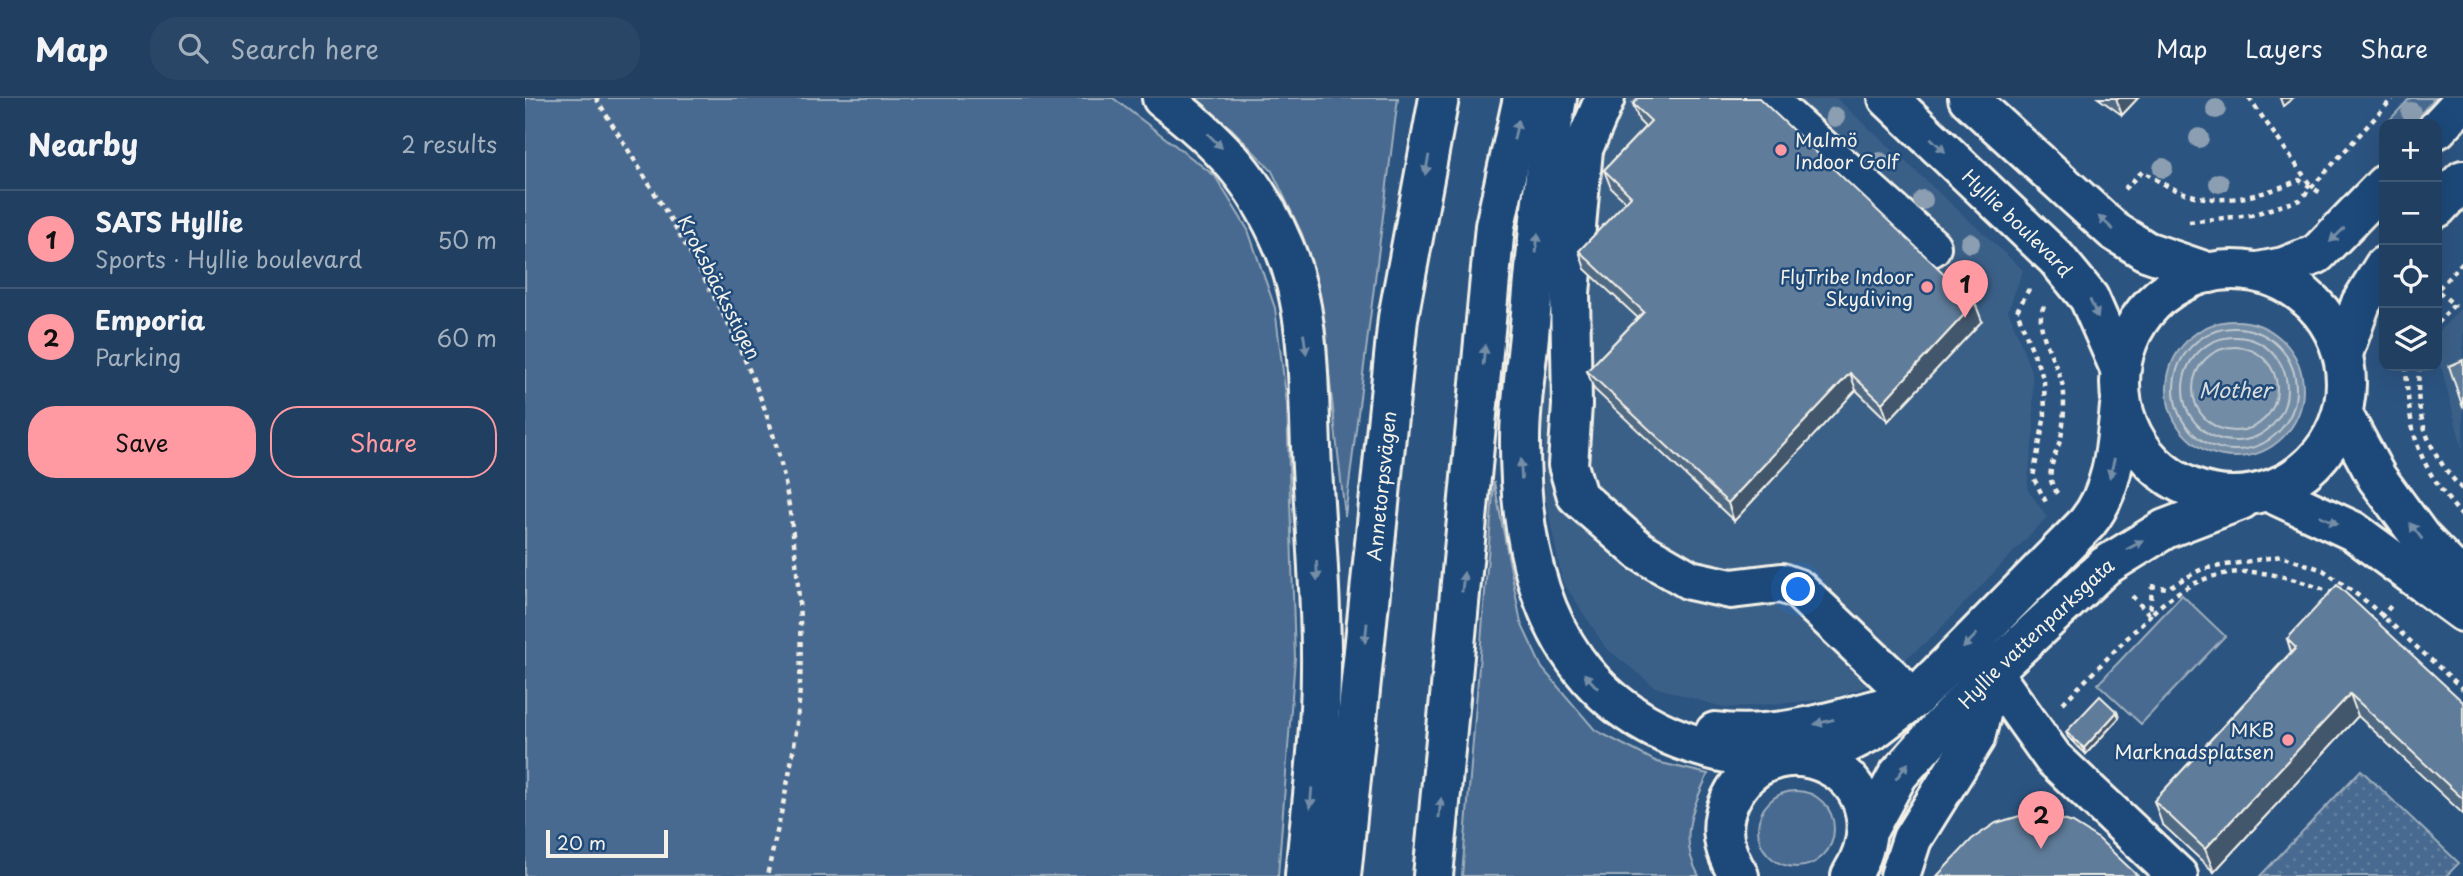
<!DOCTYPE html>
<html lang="en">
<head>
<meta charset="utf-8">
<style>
  body { margin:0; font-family:"Playpen Sans",sans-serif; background:#294667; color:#f1f3f6 }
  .controls { position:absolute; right:21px; top:21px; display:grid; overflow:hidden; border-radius:14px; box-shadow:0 7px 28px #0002 }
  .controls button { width:63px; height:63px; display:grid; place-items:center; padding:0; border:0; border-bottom:2px solid #3e5876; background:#213f61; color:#f1f3f6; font:35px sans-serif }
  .scale { position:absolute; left:21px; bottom:18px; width:122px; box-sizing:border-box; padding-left:7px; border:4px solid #f4f1e8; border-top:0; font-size:19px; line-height:24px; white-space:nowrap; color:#f4f1e8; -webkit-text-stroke:5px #1f4a7a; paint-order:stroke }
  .you { position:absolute; left:1274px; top:492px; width:24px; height:24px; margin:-18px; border:5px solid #fff; border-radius:50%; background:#1a73e8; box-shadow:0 0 0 10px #1a73e833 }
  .badge { display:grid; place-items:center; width:46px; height:46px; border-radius:50%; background:#ff9aa2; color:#111; font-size:23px; font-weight:700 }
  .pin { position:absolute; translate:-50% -58px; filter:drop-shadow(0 2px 4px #0008) }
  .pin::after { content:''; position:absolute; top:37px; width:24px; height:21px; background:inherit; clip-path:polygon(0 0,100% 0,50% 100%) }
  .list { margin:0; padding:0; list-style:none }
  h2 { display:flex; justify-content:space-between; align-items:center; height:91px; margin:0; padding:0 28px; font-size:30px }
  h2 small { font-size:23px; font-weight:400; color:#a2afbd }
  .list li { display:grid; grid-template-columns:46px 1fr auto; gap:21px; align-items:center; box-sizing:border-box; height:98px; padding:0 28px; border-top:2px solid #3e5876 }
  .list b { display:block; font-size:26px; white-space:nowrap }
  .list p { margin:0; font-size:23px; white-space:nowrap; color:#a2afbd }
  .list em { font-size:23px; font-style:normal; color:#a2afbd }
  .actions { display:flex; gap:14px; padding:21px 28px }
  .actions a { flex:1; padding:16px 0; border:2px solid #ff9aa2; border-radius:28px; text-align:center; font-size:24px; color:#ff9aa2 }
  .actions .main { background:#ff9aa2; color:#111 }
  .icon { flex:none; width:38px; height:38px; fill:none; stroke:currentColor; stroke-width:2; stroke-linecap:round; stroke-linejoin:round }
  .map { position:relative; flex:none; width:1938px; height:778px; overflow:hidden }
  header { display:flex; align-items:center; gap:42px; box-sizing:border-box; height:98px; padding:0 35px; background:#213f61; border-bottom:2px solid #3e5876 }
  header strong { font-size:33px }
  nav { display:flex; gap:38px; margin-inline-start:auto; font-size:24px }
  .search { width:490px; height:63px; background:#294667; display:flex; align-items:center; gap:18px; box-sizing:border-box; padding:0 24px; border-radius:28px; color:#a2afbd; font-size:26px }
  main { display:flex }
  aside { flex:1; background:#213f61 }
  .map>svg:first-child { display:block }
  .built { fill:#3b6088 }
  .grass { fill:#496b90; stroke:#9eaebc; stroke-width:2 }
  .park { fill:url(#park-dots); stroke:#9eaebc; stroke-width:2 }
  .water { fill:#738ca6; stroke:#a7b4c0; stroke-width:2 }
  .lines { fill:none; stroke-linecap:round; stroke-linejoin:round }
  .shore { stroke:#c0c9ce; stroke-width:2 }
  .minor-casing { stroke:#f4f1e8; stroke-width:44 }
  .major-casing { stroke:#f4f1e8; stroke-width:44 }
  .path { stroke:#f4f1e8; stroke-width:4.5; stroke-dasharray:5 5; stroke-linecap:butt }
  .minor { stroke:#1f4a7a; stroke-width:38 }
  .major { stroke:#1f4a7a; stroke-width:38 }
  .tree { fill:#8c9fb2 }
  .wall { fill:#516a84; stroke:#f4f1e8; stroke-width:2 }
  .shaded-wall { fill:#42566c; stroke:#f4f1e8; stroke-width:2 }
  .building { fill:#5e7b9a; stroke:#f4f1e8; stroke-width:2 }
  .oneway { fill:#748da6 }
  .poi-dot { fill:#ff9aa2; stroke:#1f4a7a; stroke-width:2.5 }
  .labels { text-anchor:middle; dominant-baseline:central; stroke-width:5; stroke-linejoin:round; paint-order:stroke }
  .poi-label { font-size:19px; fill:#f4f1e8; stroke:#1f4a7a; text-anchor:end }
  .street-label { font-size:19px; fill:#f4f1e8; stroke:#1f4a7a }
  .water-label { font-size:21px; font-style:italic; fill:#dadddb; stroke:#1f4a7a }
</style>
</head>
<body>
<header>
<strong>Map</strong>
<div class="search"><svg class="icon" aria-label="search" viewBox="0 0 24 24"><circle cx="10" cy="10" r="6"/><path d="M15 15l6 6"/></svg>Search here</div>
<nav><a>Map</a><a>Layers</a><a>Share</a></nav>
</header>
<main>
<aside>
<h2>Nearby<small>2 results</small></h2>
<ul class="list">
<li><span class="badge">1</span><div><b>SATS Hyllie</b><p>Sports · Hyllie boulevard</p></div><em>50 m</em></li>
<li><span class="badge">2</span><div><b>Emporia</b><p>Parking</p></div><em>60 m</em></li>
</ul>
<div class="actions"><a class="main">Save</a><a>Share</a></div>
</aside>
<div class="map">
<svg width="1938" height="778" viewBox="0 0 1938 778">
  <defs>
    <pattern id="park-dots" width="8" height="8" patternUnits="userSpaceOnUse" patternTransform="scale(1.75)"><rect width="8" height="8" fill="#496b90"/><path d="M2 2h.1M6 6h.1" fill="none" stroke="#6481a0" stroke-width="1.8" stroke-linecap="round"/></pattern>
  </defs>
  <rect width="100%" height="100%" fill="#2c5481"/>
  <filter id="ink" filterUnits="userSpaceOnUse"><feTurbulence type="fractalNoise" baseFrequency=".0143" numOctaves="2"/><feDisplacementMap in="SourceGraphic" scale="14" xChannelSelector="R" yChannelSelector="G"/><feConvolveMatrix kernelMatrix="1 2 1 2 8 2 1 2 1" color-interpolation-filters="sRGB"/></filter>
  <g filter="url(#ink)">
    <path class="built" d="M1050,0H1311L1498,172L1483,212L1507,276L1509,329L1502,391L1522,419L1407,539L1353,584L1304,601L1201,610L1130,589L1081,550L1037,482L1020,397L1018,320L1037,71Z
      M1938,208V353L1912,253V235Z"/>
    <path class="grass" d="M0,0H588L690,78L723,132L750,210L762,306L770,560L753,778H0Z
      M666,0H873L820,418L795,196L777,136L747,73L707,31Z
      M1885,0H1910L1886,26H1861Z
      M969,384L996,525L1017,570L1070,632L1132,664L1183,676C1167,712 1153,741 1174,778H937Z
      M1657,497L1700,538L1616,626L1573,586Z
      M1233 731a38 38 0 1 1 76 0a38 38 0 1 1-76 0Z"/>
    <path class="park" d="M1836,672L1934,765L1921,778H1735Z"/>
    <path class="water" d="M1642 291a68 68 0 1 1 136 0a68 68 0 1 1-136 0Z"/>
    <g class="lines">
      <path class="shore" d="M1649 291a61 61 0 1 1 122 0a61 61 0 1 1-122 0Z
        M1658 291a52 52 0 1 1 104 0a52 52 0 1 1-104 0Z
        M1668 291a42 42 0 1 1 84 0a42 42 0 1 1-84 0Z"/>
      <defs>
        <g id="minor">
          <path d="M1080,0L1058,51L1045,195L1047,307L1043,367L1052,398L1115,453L1165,482L1206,491L1256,485L1273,491L1389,601"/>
          <path d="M1240,0L1406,149"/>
          <path id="s1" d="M1363,0L1531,160L1564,200L1595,271"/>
          <path d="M1443,0L1589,133L1621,153L1685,175"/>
          <path d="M1912,31L1938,3"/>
          <path d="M1912,110L1938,82"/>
          <circle cx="1708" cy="285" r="113"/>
          <path d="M1733,174L1759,169L1792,156L1859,87"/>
          <path d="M1818,256L1836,205L1859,168"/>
          <path d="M1818,317L1852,380L1896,440L1938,483"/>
          <path d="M1742,393L1828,433L1938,514"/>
          <path d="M1467,574L1528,660L1653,778"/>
          <path d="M1273,659L1317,648L1347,633L1389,601L1562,425C1589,392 1591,349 1595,308"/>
          <path id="s2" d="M1343,732L1373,677L1412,633L1467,574L1580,468L1640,431L1716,402"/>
          <path d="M1214,778C1199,754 1192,729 1205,702C1248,611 1388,677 1326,778"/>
          <path d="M1375,778L1387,741L1450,640L1466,578"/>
        </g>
        <g id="major">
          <path d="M637,0C695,44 731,82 759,149C785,211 783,283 786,349C789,422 797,497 796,571C796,640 786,710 780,778"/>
          <path d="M1032,0C1018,75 1012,150 1005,226C1002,264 995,304 995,342C994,519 1059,645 1248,662"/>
          <path d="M1190,634C1257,643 1324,618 1389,601"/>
          <path id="s3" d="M816,778L873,220L914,0"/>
          <path d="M908,778L970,128L998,0"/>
        </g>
      </defs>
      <use href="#minor" class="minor-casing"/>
      <use href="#major" class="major-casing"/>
      <path class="path" d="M71,0C137,108 223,236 254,358C270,421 278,519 275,585C273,649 256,715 242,778
        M1724,0L1786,88
        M1599,91L1618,73C1671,111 1714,107 1774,82L1796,95
        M1664,124L1726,117L1775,102L1868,0
        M1504,191L1492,213L1519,282L1520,317L1508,379L1523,408
        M1519,208C1506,232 1537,268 1539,296C1539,309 1539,326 1536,339C1531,359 1517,377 1533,396
        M1912,225L1929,207L1912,192L1938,164
        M1881,268C1884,337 1892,366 1938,419
        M1895,268C1887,317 1905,357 1938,392
        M1626,488L1642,490L1677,471L1756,458L1798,472L1842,504L1938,591
        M1607,498L1625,517C1684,461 1737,466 1809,496
        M1849,527L1866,508
        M1538,605L1625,517L1627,489"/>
      <use href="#minor" class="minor"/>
      <use href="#major" class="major"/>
    </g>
    <g class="tree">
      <circle cx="1691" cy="11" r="10"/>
      <circle cx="1886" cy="14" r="10"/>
      <circle cx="1310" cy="19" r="10"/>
      <circle cx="1674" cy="40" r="10"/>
      <circle cx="1355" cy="64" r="10"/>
      <circle cx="1638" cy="70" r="10"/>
      <circle cx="1694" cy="85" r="10"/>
      <circle cx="1398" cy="102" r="10"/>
      <circle cx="1445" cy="145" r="10"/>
    </g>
    <path class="wall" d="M1573,0H1613L1597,17Z
      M1108,6L1457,223L1363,323L1331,292L1209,423L1069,291L1062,273L1113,220L1060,171L1054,153L1101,104L1086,90L1079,72L1120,29L1114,23Z
      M1762,541L1938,604V716L1833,618L1689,774L1637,726L1629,703L1766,554Z
      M1592,614L1594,620L1561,656L1543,639L1541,634Z"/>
    <path class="shaded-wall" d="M1591,0H1613L1597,17Z
      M1755,0H1768L1758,8Z
      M1450,205L1457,223L1363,323L1357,305Z
      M1325,275L1331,292L1209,423L1203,405Z
      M1825,596L1833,618L1689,774L1680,751Z
      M1592,614L1594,620L1561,656L1559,650Z"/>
    <path class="building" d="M1113,0H1234L1450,205L1357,305L1325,275L1203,405L1062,273L1119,214L1054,153L1106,98L1079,72L1126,23L1108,6Z
      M1938,262V310L1924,268Z
      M1812,487L1938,604V701L1825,596L1680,751L1629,703L1771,550L1762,541Z
      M1575,598L1592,614L1559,650L1541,634Z
      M1498,717H1522L1548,725L1574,741L1613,778H1412L1447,741L1471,725Z"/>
    <defs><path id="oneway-solid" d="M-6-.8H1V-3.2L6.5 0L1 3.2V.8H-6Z" transform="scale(1.75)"/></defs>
    <g class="oneway">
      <use href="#oneway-solid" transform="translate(991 32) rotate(-78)"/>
      <use href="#oneway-solid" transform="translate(690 43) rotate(45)"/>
      <use href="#oneway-solid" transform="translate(1413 47) rotate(44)"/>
      <use href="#oneway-solid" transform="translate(902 67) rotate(101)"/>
      <use href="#oneway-solid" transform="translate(1581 125) rotate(-138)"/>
      <use href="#oneway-solid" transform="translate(1812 137) rotate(136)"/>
      <use href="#oneway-solid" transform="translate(1012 145) rotate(-85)"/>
      <use href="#oneway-solid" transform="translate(1569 211) rotate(66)"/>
      <use href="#oneway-solid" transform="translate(780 246) rotate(82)"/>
      <use href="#oneway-solid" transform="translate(959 257) rotate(-85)"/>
      <use href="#oneway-solid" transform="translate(1587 370) rotate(104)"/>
      <use href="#oneway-solid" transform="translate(996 371) rotate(-93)"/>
      <use href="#oneway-solid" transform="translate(1804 422) rotate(25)"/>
      <use href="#oneway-solid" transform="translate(1891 433) rotate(-127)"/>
      <use href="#oneway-solid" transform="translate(1610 447) rotate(-29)"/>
      <use href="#oneway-solid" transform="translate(792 473) rotate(87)"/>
      <use href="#oneway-solid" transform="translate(938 484) rotate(-84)"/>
      <use href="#oneway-solid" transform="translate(841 535) rotate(96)"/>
      <use href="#oneway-solid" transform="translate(1445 543) rotate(134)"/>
      <use href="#oneway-solid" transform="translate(1066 583) rotate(-132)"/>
      <use href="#oneway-solid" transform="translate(1299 624) rotate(166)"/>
      <use href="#oneway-solid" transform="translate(1377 673) rotate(-52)"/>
      <use href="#oneway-solid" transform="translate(786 700) rotate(94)"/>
      <use href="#oneway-solid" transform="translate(915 710) rotate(-84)"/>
    </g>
  </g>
  <g class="poi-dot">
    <circle cx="1256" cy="52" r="7"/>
    <circle cx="1402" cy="189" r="7"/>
    <circle cx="1763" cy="642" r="7"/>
  </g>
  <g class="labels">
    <g class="poi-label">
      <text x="1270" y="41" text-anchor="start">Malmö<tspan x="1270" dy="22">Indoor Golf</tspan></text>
      <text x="1388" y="178">FlyTribe Indoor<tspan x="1388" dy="22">Skydiving</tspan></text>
      <text x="1749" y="631">MKB<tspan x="1749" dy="22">Marknadsplatsen</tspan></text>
    </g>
    <g class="street-label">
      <text stroke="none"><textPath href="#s1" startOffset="180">Hyllie boulevard</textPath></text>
      <text transform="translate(195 189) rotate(63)">Kroksbäcksstigen</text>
      <text stroke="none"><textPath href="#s3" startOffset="392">Annetorpsvägen</textPath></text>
      <text stroke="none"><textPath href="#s2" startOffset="261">Hyllie vattenparksgata</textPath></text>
    </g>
    <g class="water-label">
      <text x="1710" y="291">Mother</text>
    </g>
  </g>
</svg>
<div class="controls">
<button>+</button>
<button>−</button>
<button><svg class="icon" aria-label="locate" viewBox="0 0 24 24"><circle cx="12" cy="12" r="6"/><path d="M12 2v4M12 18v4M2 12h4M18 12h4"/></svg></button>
<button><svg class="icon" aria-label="layers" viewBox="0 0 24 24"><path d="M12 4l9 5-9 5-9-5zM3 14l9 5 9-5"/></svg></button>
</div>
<div class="scale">20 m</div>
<div class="you"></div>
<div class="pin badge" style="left:1440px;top:220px">1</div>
<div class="pin badge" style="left:1516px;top:751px">2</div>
</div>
</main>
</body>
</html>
